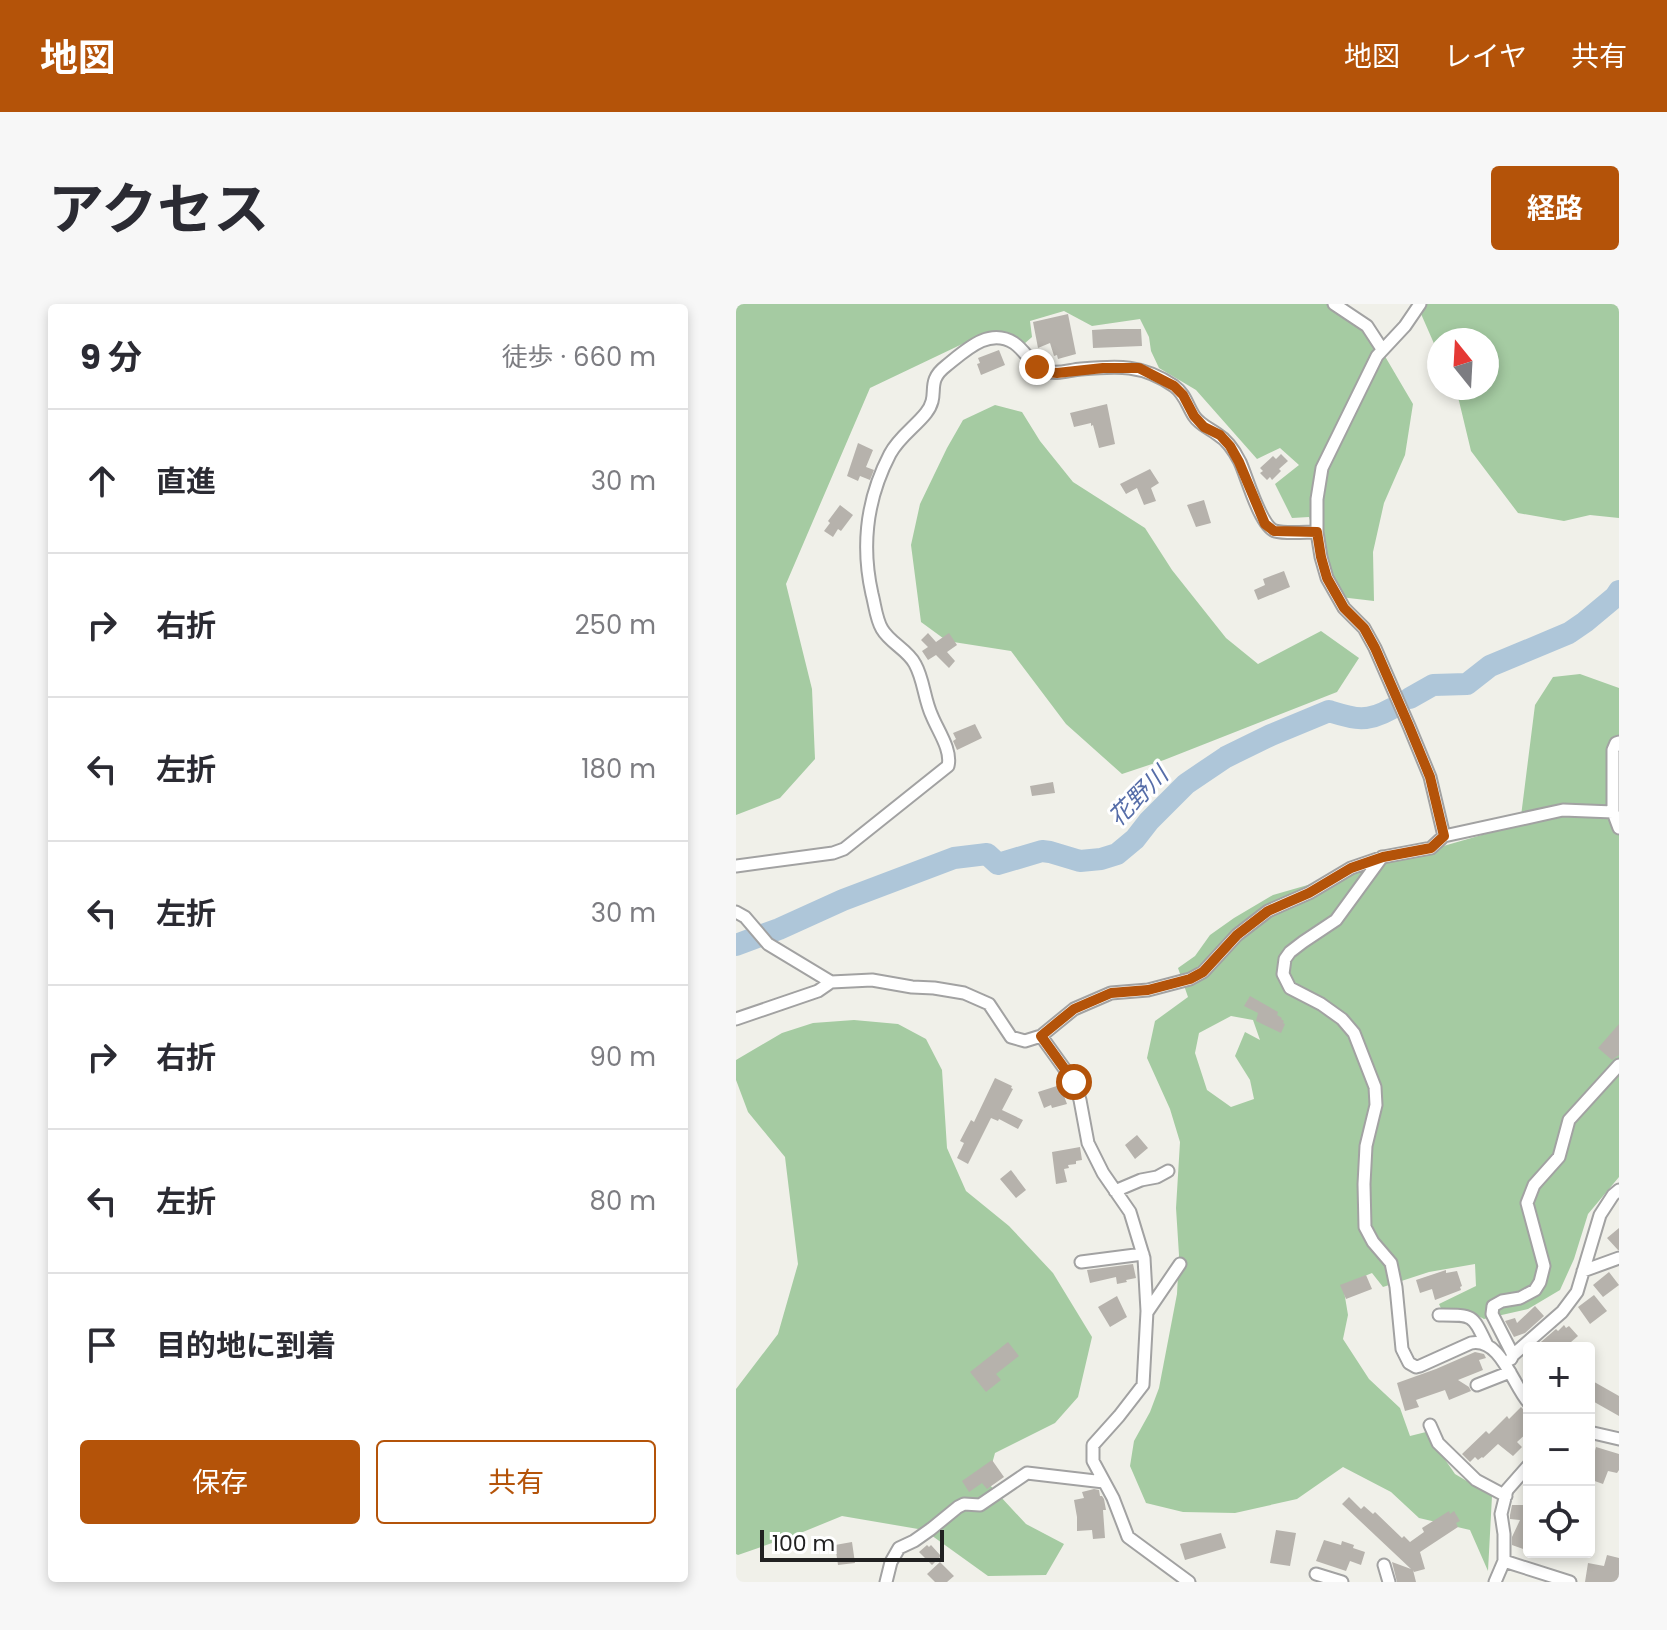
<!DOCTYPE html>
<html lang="ja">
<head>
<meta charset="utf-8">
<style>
  body { margin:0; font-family:Poppins,"Noto Sans JP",sans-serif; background:#f7f7f7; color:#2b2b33 }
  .controls { position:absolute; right:24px; bottom:24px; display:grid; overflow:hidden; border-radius:8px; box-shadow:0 4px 12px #0003 }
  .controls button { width:72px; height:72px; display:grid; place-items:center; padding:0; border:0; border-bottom:2px solid #e1e1e2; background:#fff; color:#2b2b33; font:40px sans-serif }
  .compass { position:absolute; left:691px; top:24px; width:72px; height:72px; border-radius:50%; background:#fff; box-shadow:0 4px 12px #0003; rotate:342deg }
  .scale { position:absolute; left:24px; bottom:20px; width:184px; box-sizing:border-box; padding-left:8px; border:4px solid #212121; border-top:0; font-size:22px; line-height:28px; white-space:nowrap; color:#212121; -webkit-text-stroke:6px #fff; paint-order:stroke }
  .stop { position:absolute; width:24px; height:24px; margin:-18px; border:6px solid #b45309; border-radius:50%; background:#fff }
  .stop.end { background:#b45309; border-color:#fff; box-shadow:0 2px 8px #0008 }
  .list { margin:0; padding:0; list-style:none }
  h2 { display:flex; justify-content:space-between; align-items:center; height:104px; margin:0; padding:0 32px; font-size:34px }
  h2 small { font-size:26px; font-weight:400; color:#7c7c81 }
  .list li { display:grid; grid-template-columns:52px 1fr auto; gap:24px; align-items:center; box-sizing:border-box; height:144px; padding:0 32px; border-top:2px solid #e1e1e2 }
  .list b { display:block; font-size:30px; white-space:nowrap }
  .list em { font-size:26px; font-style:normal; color:#7c7c81 }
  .actions { display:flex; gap:16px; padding:24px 32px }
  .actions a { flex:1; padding:18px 0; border:2px solid #b45309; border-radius:8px; text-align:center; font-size:28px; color:#b45309 }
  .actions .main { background:#b45309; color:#fff }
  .icon { flex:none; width:44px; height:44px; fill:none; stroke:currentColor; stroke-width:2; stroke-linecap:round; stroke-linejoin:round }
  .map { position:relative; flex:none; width:883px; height:1278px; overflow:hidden; border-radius:8px }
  header { display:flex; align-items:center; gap:48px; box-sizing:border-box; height:112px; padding:0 40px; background:#b45309; color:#fff }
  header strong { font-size:38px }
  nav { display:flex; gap:44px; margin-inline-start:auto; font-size:28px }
  .intro { display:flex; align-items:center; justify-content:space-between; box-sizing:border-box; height:192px; padding:0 48px }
  h1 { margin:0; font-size:56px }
  .button { padding:20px 36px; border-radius:8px; background:#b45309; color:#fff; font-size:28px; font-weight:700 }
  main { display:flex; gap:48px; padding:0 48px }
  aside { flex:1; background:#fff; border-radius:8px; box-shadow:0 4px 12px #0003 }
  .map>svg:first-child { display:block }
  .forest { fill:#a5cba2; fill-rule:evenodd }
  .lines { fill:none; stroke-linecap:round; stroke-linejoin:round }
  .river { stroke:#aec6d9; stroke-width:22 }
  .building { fill:#b6b2ac }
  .minor-casing { stroke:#a2a2a2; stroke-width:15 }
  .minor { stroke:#fff; stroke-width:11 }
  .route { stroke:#b45309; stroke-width:10 }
  .labels { text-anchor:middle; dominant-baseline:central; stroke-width:6; stroke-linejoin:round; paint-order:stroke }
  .water-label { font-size:24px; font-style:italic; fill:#566da8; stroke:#fff }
</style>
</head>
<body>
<header>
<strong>地図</strong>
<nav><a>地図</a><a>レイヤ</a><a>共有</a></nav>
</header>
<div class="intro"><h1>アクセス</h1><a class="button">経路</a></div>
<main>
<aside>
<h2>9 分<small>徒歩 · 660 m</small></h2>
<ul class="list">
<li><svg class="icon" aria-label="ahead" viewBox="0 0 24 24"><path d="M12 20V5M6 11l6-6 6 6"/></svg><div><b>直進</b></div><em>30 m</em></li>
<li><svg class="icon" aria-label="right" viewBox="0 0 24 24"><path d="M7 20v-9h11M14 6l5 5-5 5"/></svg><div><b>右折</b></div><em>250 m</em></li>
<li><svg class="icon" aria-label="left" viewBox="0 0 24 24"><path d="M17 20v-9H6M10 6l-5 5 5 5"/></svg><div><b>左折</b></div><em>180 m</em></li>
<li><svg class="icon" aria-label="left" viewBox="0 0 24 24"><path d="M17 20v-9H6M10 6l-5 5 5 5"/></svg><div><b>左折</b></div><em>30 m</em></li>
<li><svg class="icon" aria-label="right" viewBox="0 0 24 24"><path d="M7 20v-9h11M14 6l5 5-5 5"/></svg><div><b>右折</b></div><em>90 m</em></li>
<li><svg class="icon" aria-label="left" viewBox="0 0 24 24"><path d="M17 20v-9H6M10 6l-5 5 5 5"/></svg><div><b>左折</b></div><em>80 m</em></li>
<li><svg class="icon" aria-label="arrive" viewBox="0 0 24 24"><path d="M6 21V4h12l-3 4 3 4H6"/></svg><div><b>目的地に到着</b></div></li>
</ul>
<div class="actions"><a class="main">保存</a><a>共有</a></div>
</aside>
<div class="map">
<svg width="883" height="1278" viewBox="0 0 883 1278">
  <rect width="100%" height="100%" fill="#f0f0e9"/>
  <path class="forest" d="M0,0H592L640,37L677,100L669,151L648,199L637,248L638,297L604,293L590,266L573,213L556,214L539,180L563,161L544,144L521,155L460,86L423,64L415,47L413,33L404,15L356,22L328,7L294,17L296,33L288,40C270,28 261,26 241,33L134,84L50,280L76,385L79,455L44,494L0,511Z
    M683,0H883V214L854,211L828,217L782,209L735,147L723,97L718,84H751V36H703V51L682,3Z
    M259,101L286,108L304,137L337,178L409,224L436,266L490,334L522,360L585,327L623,354L601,388L428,456L386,470L330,420L275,347L211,337L185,318L175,241L184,200L211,144L227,116Z
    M844,370L883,384V873L852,910L838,955L824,986L792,1005L748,1015L731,1006L708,1011L703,1000L740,982L739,960L693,968L647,983L636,969L607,981L612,1011L607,1035L633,1075L664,1104L674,1132L690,1128L719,1170L756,1192L752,1267L734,1226L683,1214L655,1188L607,1163L561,1195L499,1209L447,1208L410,1199L394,1162L398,1137L414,1108L423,1084L441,990L443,951L440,904L444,838L434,805L411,754L419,717L452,693L442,664L459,652L474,631L498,614L537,591L784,520L799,401L817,373ZM495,712L517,716L524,736L509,728L499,752L514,776L518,795L495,803L471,786L459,749L463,729Z
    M118,716L162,720L190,735L206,766L211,844L230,887L273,922L317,969L356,1033L342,1093L319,1119L259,1149L251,1178L290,1220L328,1240L310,1271L252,1272L188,1226L106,1212L62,1230L2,1251L0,1250V1085L42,1030L62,960L49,853L12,808L0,776V756L46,729L77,719Z"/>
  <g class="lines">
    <path class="river" d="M674,394L697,381L731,380L754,362L833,329L849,318L879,293L883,287
      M0,641L43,625L107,596L218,554L251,550L262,560L306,547L314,548L344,557L365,555L381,550L399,535L413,517L450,480L490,453L535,431L593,407C619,415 630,419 655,405"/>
  </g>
  <path class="building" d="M332,10L340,50L322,55L321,51L318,52L314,39L302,44L297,18Z
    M372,25H405L406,42L357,44L356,26Z
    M263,46L269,61L245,71L241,60L244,59L242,54Z
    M371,100L379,140L363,144L357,121L355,122V119L338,123L334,109Z
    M122,139L137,146L130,163L138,166L134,176L124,172L122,177L111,172Z
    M545,150L552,157L543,165L545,167L536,176L534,173L531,176L524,169L527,167L524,164L537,152L540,155Z
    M414,165L423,179L415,184L420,197L408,201L401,184L390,190L384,180Z
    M468,196L475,219L460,223L451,201Z
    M104,201L117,211L105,227L102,225L97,233L88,227L94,219L92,217Z
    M548,267L554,283L522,296L518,286L529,281L527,275Z
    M192,329L200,338L213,329L221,341L211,348L219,357L213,364L200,351L192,356L186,347L192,343L185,336Z
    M239,420L246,434L221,446L217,437L220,435L217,429Z
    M317,478L319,489L296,492L294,482Z
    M514,692L542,708L541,711L546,714L545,715L548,717L547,719L549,720L545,729L520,717L522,709L508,702Z
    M883,720V751L876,756L862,744Z
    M259,774L276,782L275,784L277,785L266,806L287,816L282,825L263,815L262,817L255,814L232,860L221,854L228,839L224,837L235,816L238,818Z
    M324,781L331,800L316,804L315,801L308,804L302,788Z
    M401,831L412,844L399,855L389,841Z
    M344,843L346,856L340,857V860L332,861L333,864L328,865L331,878L320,880L316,848Z
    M275,866L290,886L280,894L264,875Z
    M883,924V946H882L871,934Z
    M397,960L400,974L390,976L391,978L381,980L380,973L354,979L351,966Z
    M710,966V969L721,967L726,982L724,983L725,986L699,996L696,985L684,989L680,976Z
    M873,968L883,981L867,993L857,981Z
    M630,971L636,985L610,995L604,981Z
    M858,991L871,1007L854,1020L842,1003Z
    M381,992L391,1013L374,1023L362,1003Z
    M799,1002L808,1012L789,1029L778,1033L769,1017L779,1014L781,1019Z
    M828,1021L830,1024L833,1022L842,1032L828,1044H798L820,1025L822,1027Z
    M272,1038L283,1052L260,1070L265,1076L250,1088L234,1068Z
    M739,1048L748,1050L750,1054L743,1056L747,1066L722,1076L733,1083L735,1087L713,1096L709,1086L680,1096L683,1103L669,1107L661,1079L700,1065Z
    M853,1075L883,1092V1112L853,1095Z
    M785,1103L793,1111V1127L781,1138L786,1143L777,1152L762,1140L747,1154L746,1153L742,1156L739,1153L734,1158L726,1150L750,1127L753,1130L771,1112L773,1115Z
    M860,1143L883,1150V1166L881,1169L872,1167L867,1180L853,1175V1168Z
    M256,1156L268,1173L251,1185L246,1179L233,1188L226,1177Z
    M358,1185L363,1186L364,1192H366L368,1195L370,1206H367L369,1234L357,1235L356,1226L341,1227V1213L338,1196L348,1194L346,1188Z
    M613,1193L625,1205L628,1202L637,1210L639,1208L666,1234L668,1232L674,1238L688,1228L686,1224L713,1207L714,1210L718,1207L724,1217L720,1219L722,1223L684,1248L689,1265L678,1268L677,1266L680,1278H661L656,1258L675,1265L606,1200Z
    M793,1194V1247L776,1241V1233L784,1216L774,1215V1211L776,1201H790Z
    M540,1226L560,1229L554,1262L534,1259Z
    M485,1229L490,1244L449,1256L444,1240Z
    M588,1236L605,1241L606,1237L618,1241L617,1244L629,1248L625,1261L614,1257L610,1267L580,1257Z
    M116,1238L119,1259L102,1261L99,1241Z
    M191,1241L193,1243L195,1241L205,1252L196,1261L183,1248Z
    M871,1251L883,1254V1278H849L852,1259L868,1262Z
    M204,1258L218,1272L211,1278H199L191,1270Z"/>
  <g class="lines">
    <defs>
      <path id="minor" d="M598,0L631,22L646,45
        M883,438L880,439L877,446V508L883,524
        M708,532L827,506L877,508
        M646,553L600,616L567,638L554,648L549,655L547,670L554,684L585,700L606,715L618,729L639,783L640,801L630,842L628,880L629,923L637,938L655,959L660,983L666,1045L673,1059L680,1063L684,1062L735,1039C765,1033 777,1082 793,1099
        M0,562L97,549L108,545L212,462C216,446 202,427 196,412C188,395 188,376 179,360C172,346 154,339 146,325C140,315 139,301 136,290C125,241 131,194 154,150C163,133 179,123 190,109C205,90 188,79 210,62C230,46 253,23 278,39C290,47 296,63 309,67C321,71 333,66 345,65C382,62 406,60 438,82C449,90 451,101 458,112C464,121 473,124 481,130C491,136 499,148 504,158C511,173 524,222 539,227C549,230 570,228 581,228
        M0,608L9,613L32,640L95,678
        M0,715L82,687L95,678L136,676L176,683L198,684L228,689L253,700L275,733L289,737L305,732L338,705L375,689L412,686L454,675L467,668L501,631L532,607L573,589L615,564L647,553L695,544L708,532L694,473L673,422L639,344L628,324L608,304L591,274L585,253L581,228V195L586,164L641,52L669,22L684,0
        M305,732L338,778L344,796L352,839L367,869L394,908L408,954L411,1007L407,1081L383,1112L357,1141V1157L377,1194L392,1233L453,1278
        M379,887L405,876L421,873L432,867
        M345,958L407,950
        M847,967L883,954
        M412,1007L444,960
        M703,1011C738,1011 736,1010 751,1041
        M777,1051L756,1010L757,1002L766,997L784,994L799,986L804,978L808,962L791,899L798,881L823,853L833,816L883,761
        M775,1055L777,1051L826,1008L841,988L864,911L877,891L883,886
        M741,1081L774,1068
        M694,1121L702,1139L740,1176L770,1192
        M853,1128L883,1135
        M768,1257L834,1278
        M648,1261L653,1278
        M580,1270L606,1278
        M150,1278L155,1258L163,1244L178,1237L195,1225L222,1203L228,1200L244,1201L291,1169L368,1178
        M759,1278L768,1257V1230L765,1210L771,1186L793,1161"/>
    </defs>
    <use href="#minor" class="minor-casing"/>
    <use href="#minor" class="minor"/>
  </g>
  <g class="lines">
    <path class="route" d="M301,63L311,68L321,69L367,64H403L438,82L447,91L458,112L468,123L484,131L494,142L503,158L529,220L538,227L581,228L585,253L591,274L608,304L628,324L639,344L673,422L694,473L708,532L695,544L647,553L615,564L573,589L532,607L501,631L467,668L454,675L412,686L375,689L338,705L305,732L338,778"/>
  </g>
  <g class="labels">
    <g class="water-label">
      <text transform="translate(402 492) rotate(-45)">花野川</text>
    </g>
  </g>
</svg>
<div class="controls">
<button>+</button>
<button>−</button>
<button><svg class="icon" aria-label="locate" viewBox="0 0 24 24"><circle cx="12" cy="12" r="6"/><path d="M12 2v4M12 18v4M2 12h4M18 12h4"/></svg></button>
</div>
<svg class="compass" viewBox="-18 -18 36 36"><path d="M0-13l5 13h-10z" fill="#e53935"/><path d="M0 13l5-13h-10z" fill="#7c7c81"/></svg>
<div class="scale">100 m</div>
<div class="stop" style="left:338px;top:778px"></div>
<div class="stop end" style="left:301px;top:63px"></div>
</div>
</main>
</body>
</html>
